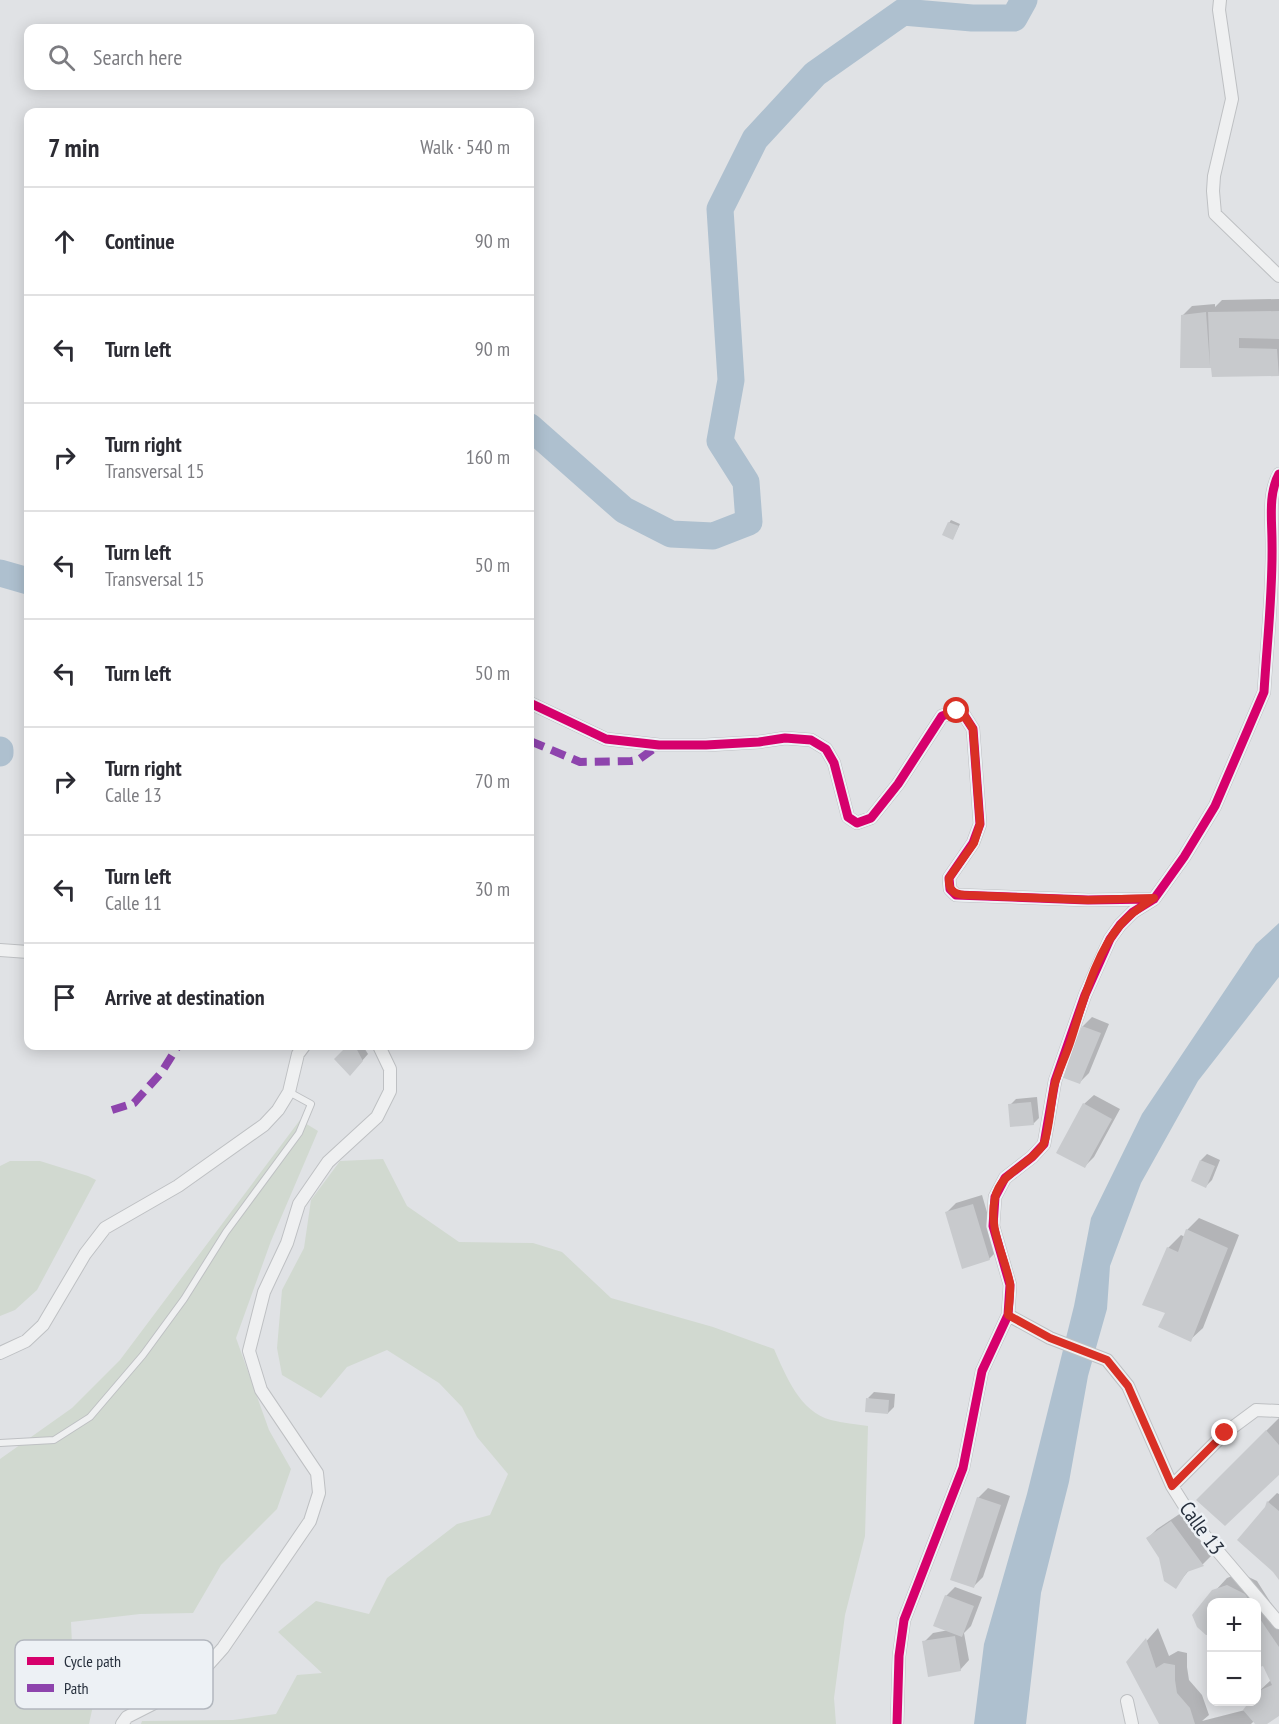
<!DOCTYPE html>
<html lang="en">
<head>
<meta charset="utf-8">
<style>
  body { margin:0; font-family:"PT Sans Narrow",sans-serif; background:#f7f7f7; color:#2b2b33 }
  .controls { position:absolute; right:18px; bottom:18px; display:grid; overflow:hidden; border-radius:12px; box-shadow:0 3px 15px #0003 }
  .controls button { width:54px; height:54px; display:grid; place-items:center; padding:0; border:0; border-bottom:2px solid #e1e1e2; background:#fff; color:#2b2b33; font:30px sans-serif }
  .stop { position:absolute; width:18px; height:18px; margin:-14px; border:4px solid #d93025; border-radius:50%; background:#fff }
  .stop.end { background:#d93025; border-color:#fff; box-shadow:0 2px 6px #0008 }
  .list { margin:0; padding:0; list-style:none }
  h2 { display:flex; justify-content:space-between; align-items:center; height:78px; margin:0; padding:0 24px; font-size:26px }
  h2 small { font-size:20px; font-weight:400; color:#7c7c81 }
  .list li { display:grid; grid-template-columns:39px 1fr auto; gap:18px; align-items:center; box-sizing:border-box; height:108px; padding:0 24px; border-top:2px solid #e1e1e2 }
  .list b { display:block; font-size:22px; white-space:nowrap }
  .list p { margin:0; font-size:20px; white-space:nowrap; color:#7c7c81 }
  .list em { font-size:20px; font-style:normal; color:#7c7c81 }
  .icon { flex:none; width:33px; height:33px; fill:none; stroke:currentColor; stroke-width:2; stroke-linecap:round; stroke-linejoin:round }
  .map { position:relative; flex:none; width:1279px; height:1724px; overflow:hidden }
  .search { position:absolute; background:#fff; box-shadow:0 3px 15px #0003; left:24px; top:24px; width:510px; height:66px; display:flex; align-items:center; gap:15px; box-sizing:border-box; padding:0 21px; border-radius:12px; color:#7c7c81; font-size:22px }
  .panel { position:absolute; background:#fff; box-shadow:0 3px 15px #0003; left:24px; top:108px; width:510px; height:942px; border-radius:12px }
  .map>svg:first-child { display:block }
  .green { fill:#d1d9d0 }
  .water { fill:#aec0cf }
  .shadow { fill:#0003 }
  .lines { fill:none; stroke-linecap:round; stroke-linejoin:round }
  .river { stroke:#aec0cf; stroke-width:27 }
  .building { fill:#c8cacd }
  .service-casing { stroke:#bec0c3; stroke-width:8 }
  .minor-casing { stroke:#bec0c3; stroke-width:14 }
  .service { stroke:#eff0f1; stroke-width:6 }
  .minor { stroke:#eff0f1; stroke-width:12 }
  .quiet { stroke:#8e44ad; stroke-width:8; stroke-dasharray:15 8; stroke-linecap:butt }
  .cycleway-casing { stroke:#edf1f5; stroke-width:13 }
  .cycleway { stroke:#d6006c; stroke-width:9 }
  .route { stroke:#d93025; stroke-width:8 }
  .labels { text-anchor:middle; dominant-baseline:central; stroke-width:5; stroke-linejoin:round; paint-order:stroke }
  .street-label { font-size:21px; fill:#27303d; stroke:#edf1f5 }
  .key { fill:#edf1f5; stroke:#b2b7be; stroke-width:1.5 }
  .key-label { font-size:16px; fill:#27303d }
</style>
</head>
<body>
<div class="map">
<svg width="1279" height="1724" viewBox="0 0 1279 1724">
  <rect width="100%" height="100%" fill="#e0e2e5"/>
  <path class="green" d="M300,1120L318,1131L271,1241L236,1338L269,1430L291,1469L277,1509L221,1565L193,1613L140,1614L71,1622L72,1645L144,1676L94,1701L89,1724H0V1459L72,1408L120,1360Z
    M383,1159L407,1206L459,1242L533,1243L562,1252L611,1298L713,1327L774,1349C786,1376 800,1412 831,1420C843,1423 856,1424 868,1426L865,1536L845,1615L834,1698L836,1724H141L142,1721L233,1720L276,1714L297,1675L322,1673L278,1632L316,1601L369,1614L387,1578L457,1524L490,1515L508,1474L477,1437L462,1407L439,1383L387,1350L347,1367L321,1398L282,1375L277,1348L282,1290L304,1248L311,1200L340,1161Z
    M10,1161H40L88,1176L96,1180L37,1290L15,1310L0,1316V1166Z"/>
  <path class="water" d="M1279,923V977L1198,1081L1141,1183L1110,1266L1107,1309L1088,1376L1069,1482L1041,1593L1026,1724H974L984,1644L1027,1494L1074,1306L1091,1218L1142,1114L1256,944Z"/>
  <path class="shadow" d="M1279,299V375H1213V364L1210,367L1182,316L1192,306L1215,304V307L1222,300Z
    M951,520L960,524L953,538L949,523Z
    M1092,1017L1109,1024L1089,1073L1080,1082L1083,1026Z
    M349,1046H363L368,1054L355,1069L336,1059Z
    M1094,1095L1120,1109L1094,1157L1085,1166L1084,1104Z
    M1037,1097L1039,1118L1033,1124L1010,1105L1016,1099Z
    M1207,1154L1220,1160L1212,1180L1206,1186L1193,1180L1201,1160Z
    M982,1195L998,1250L989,1259L946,1213L956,1203Z
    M1199,1218L1239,1235L1203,1328L1190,1340L1167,1312L1168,1248L1181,1235L1185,1237L1187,1230Z
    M874,1392L895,1394L894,1407L888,1413L868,1398Z
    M1279,1418V1472L1198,1499Z
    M988,1488L1010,1496L983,1577L974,1586L978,1498Z
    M1277,1493L1279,1494V1577L1266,1508L1268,1502Z
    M1181,1513L1212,1555L1203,1564L1190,1569L1175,1587L1161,1557L1147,1539L1157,1529Z
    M1240,1573L1257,1581L1279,1616V1714L1263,1724H1257L1254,1721L1251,1724H1160L1128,1662L1158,1628L1169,1656L1178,1651L1187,1653V1667L1189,1680L1202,1695L1209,1715L1202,1721L1245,1710L1251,1702H1256V1694L1271,1680L1264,1664L1256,1667V1602H1212V1633L1207,1634L1199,1626L1193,1615L1227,1578Z
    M955,1587L982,1597L971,1626L964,1633L969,1660L960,1670L924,1642L933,1633L949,1630L946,1596Z"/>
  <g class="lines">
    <path class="river" d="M530,427L624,510L671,534L713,536L749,522L746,482L720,441L731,380L720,209L755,139L815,74L903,12L972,18H1014L1024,0
      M0,573L28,581
      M0,750V753"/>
  </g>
  <path class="building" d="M1279,311V339L1239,338V348L1277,349L1279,376L1212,377L1211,368H1180L1181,315L1206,312L1210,366L1208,312Z
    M948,522L959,526L953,540L942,535Z
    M1082,1026L1101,1033L1080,1084L1061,1077Z
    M347,1046H355L363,1061L350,1076L334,1059Z
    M1031,1102L1034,1125L1010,1127L1008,1104Z
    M1083,1103L1112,1119L1085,1168L1056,1153Z
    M1200,1160L1215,1166L1206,1188L1191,1181Z
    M973,1204L990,1260L962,1269L945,1212Z
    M1186,1229L1228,1248L1191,1342L1158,1327L1165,1313L1142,1305L1167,1247L1178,1252Z
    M866,1398L889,1400L888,1414L865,1412Z
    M1266,1430L1279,1445V1475L1225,1526L1196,1500Z
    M977,1497L1001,1505L974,1588L950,1580Z
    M1267,1501L1279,1511V1580L1273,1572L1237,1540L1265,1507Z
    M1171,1521L1204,1566L1187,1572L1176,1589L1164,1581L1159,1558L1146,1538Z
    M1227,1585L1245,1594L1250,1602H1212V1635H1206L1197,1627L1192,1615L1212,1590Z
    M945,1595L974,1606L962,1637L933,1626Z
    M1256,1613L1279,1647V1716L1267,1724H1255L1243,1710L1249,1702H1256V1692L1272,1685L1263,1666L1256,1668Z
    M955,1636L961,1671L928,1677L922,1641Z
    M1146,1638L1156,1668L1164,1663L1175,1665V1680L1177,1693L1190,1708L1195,1724H1159L1126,1662Z"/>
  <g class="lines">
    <defs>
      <path id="service" d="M0,1443L54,1440L90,1417L143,1355L184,1299L226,1232L299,1133L311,1104L289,1092"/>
      <path id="minor" d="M1220,0L1219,10L1232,99L1214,176L1213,191L1215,214L1279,276
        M530,703L606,739L659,745H706L759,742L785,738L811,740L826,749L834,763L848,817L857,823L871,818L898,784L942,716L957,711L964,715L973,729L980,824L973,843L949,878L950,889L956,895L1088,900L1152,899
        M0,950L28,952
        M1008,1315L1050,1338L1107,1360L1128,1386L1172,1486L1199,1529L1279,1623
        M0,1353L26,1341L43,1325L85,1254L105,1228L178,1186L264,1125L278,1110L289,1092L298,1054L304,1046
        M1172,1486L1225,1433L1256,1410L1279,1411
        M1127,1701L1132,1724
        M122,1724L127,1717L190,1685L223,1648L310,1521L319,1493L317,1473L261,1390L249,1351L264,1292L287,1243L299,1204L328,1162L377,1117L390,1091V1069L379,1046
        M897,1724L899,1656L904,1620L963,1468L982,1371L1008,1315L1010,1285L993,1226L995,1197L1005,1178L1032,1157L1044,1144L1055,1081L1085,995L1110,939L1120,925L1133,912L1154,899L1184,857L1215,806L1264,692C1267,642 1273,592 1272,542C1272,520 1268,494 1279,474"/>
    </defs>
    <use href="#service" class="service-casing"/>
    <use href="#minor" class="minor-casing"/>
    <use href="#service" class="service"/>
    <use href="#minor" class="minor"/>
    <path class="quiet" d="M530,741L580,762L631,761L638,760L659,745
      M112,1110L134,1103L161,1073L178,1046"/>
    <defs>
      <path id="cycleway" d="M530,703L606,739L659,745H706L759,742L785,738L811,740L826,749L834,763L848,817L857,823L871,818L898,784L942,716L957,711L964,715L973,729L980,824L973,843L949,878L950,889L956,895L1088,900L1154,899
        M897,1724L899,1656L904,1620L963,1468L982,1371L1008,1315L1010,1285L993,1226L995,1197L1005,1178L1032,1157L1044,1144L1055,1081L1085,995L1110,939L1120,925L1133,912L1154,899L1184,857L1215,806L1264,692C1267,642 1273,592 1272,542C1272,520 1268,494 1279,474"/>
    </defs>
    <use href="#cycleway" class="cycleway-casing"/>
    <use href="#cycleway" class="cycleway"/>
  </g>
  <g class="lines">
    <path class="route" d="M957,711L964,715L973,729L980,824L974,843L949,878C948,890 954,894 964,895L1088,900L1154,898C1142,906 1131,913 1122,923C1095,953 1083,1003 1071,1040C1066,1056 1058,1071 1054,1087C1051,1101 1049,1136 1043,1145C1029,1166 1000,1172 995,1198C988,1228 1004,1254 1010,1283C1011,1293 1009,1305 1008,1315L1050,1338L1107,1360L1128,1386L1172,1486L1225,1433"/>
  </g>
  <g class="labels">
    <g class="street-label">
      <text transform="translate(1202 1528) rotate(54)">Calle 13</text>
    </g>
  </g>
  <rect x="15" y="1640" width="198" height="69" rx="9" class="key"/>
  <rect x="27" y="1657" width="27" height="8" fill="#d6006c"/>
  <rect x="27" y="1684" width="27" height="8" fill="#8e44ad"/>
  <g class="key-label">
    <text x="64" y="1667">Cycle path</text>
    <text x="64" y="1694">Path</text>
  </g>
</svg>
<div class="controls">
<button>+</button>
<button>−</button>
</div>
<div class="stop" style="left:957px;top:711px"></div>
<div class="stop end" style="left:1225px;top:1433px"></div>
<div class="search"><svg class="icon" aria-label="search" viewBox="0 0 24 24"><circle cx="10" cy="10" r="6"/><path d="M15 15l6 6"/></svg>Search here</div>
<section class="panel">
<h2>7 min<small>Walk · 540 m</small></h2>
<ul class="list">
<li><svg class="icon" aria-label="ahead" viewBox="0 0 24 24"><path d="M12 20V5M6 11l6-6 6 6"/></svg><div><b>Continue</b></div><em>90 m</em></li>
<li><svg class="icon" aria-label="left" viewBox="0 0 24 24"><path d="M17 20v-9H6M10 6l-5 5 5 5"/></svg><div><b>Turn left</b></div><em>90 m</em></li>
<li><svg class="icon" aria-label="right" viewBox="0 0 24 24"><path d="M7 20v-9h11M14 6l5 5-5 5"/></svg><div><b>Turn right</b><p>Transversal 15</p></div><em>160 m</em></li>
<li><svg class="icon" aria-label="left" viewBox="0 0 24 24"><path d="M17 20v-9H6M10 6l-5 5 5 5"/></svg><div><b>Turn left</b><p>Transversal 15</p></div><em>50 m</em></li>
<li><svg class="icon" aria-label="left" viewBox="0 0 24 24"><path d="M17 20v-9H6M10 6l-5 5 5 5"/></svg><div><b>Turn left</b></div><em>50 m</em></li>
<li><svg class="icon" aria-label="right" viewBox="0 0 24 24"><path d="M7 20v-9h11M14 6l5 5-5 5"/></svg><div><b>Turn right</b><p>Calle 13</p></div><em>70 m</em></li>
<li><svg class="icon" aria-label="left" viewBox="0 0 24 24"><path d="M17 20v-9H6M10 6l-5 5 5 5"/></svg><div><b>Turn left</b><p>Calle 11</p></div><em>30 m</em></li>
<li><svg class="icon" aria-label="arrive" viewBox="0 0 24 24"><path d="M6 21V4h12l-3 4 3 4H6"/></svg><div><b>Arrive at destination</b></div></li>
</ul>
</section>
</div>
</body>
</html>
